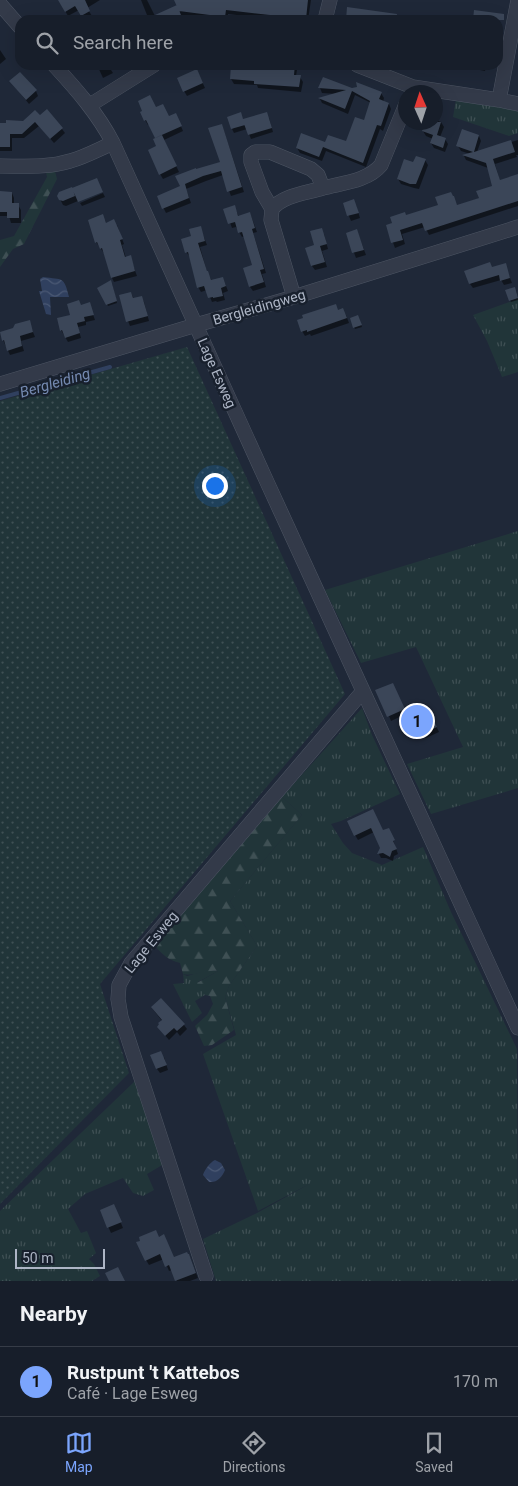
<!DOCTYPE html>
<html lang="en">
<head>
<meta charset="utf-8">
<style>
  body { margin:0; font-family:Roboto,sans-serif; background:#202732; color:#f1f3f6 }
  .compass { position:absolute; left:398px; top:85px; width:45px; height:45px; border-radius:50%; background:#171e2a; box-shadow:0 5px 20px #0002; rotate:357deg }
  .scale { position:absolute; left:15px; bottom:12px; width:90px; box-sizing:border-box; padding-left:5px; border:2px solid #adb5c5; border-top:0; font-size:14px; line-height:18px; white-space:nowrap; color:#adb5c5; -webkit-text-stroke:4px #18202d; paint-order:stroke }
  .you { position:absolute; left:214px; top:485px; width:18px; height:18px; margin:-12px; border:4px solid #fff; border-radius:50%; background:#1a73e8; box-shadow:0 0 0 8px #1a73e833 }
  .badge { display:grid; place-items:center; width:32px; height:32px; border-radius:50%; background:#7ba5fd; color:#111; font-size:16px; font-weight:700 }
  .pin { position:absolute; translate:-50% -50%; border:2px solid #fff; box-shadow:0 1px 5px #0006 }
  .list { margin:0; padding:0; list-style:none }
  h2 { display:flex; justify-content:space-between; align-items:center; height:65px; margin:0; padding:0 20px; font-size:21px }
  h2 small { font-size:16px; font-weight:400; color:#9ea2a8 }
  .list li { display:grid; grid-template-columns:32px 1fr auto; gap:15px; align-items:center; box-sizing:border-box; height:70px; padding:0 20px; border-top:1px solid #363c47 }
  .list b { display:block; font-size:19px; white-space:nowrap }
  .list p { margin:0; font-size:16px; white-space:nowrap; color:#9ea2a8 }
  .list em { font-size:16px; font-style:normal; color:#9ea2a8 }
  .icon { flex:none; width:28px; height:28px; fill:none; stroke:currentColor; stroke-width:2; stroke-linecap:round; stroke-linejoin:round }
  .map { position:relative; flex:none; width:518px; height:1281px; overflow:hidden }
  .search { position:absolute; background:#171e2a; box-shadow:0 5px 20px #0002; left:15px; right:15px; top:15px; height:55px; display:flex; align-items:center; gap:12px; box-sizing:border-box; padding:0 18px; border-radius:15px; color:#9ea2a8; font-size:19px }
  .sheet { height:135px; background:#171e2a }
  nav { display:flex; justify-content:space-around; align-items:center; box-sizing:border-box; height:70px; border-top:1px solid #363c47; background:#171e2a; font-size:14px; color:#9ea2a8 }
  nav a { display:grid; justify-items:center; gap:2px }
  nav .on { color:#7ba5fd }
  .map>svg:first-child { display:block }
  .grass { fill:url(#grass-tufts) }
  .forest { fill:url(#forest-firs) }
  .park { fill:url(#park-dots) }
  .water { fill:url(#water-waves) }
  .shadow { fill:#0007 }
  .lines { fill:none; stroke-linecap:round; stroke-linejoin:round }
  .stream { stroke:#30405f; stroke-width:4 }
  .building { fill:#3b4658 }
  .minor-casing { stroke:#4d5563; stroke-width:15 }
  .minor { stroke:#333a49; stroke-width:14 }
  .labels { text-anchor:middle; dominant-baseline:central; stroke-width:5; stroke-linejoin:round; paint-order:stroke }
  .street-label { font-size:14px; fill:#adb5c5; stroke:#18202d }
  .water-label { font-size:15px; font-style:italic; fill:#7489b0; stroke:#18202d }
</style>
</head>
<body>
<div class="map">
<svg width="518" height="1281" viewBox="0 0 518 1281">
  <defs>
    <pattern id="grass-tufts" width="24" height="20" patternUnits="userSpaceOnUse" patternTransform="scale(1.25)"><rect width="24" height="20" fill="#213539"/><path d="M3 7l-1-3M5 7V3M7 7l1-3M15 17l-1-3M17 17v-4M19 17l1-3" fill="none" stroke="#3f5054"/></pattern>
    <pattern id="forest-firs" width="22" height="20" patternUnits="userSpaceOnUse" patternTransform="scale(1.25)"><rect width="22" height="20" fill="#213539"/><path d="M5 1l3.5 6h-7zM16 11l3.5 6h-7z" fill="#3f5054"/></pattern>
    <pattern id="park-dots" width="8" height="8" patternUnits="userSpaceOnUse" patternTransform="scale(1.25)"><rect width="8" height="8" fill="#213539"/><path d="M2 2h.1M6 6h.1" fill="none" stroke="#3f5054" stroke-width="1.8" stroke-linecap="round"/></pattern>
    <pattern id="water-waves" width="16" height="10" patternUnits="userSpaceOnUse" patternTransform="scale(1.25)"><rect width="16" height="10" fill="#30405f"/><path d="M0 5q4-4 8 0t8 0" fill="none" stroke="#4b5974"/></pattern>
  </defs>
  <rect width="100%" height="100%" fill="#1f2838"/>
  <path class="grass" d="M456,99L518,110V133L509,136L453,117Z
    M518,299V372L502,377L487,341L473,315Z
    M518,531V788L431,814L407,764L463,747L416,647L361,663L325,590Z
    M362,708L372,735L400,794L341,821L331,824L343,843L352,853L382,865L423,847L451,912L517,1049L518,1279L514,1281H216L203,1239L257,1213L313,1182L258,1211L203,1054L236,1035L225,997L229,986L257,946L230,901L302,815L282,797Z
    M205,971H218L198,982L205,995L195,1001L202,1013L192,1022L173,984L184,983L183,974L187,976Z
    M136,1080L164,1164L147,1174L154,1190L143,1196L133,1193L123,1178L85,1194L68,1209L81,1233L87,1231L96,1253L89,1259L94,1264L100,1276L92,1281H0V1211Z"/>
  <path class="forest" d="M45,167H54L57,179L24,244L13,249L0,267V240L14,236L47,177Z
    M282,797L302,815L230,901L257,946L229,986L225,997L234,1030L212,1045L204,1046L195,1026L207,1015L213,1004L210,996L205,995L197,983L218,971C206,969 192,977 183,974L180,963C168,960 163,955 155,946Z"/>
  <path class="park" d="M187,347L345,694L100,984L129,1073L0,1204V401Z"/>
  <path class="water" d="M43,277C63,280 64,276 69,297H50L51,315L46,314L39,291H42L40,279Z
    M215,1160L221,1163L225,1170C222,1177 217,1183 209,1182L203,1175C204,1171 210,1162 215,1160Z"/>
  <path class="shadow" d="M59,0H100L87,8L92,16L85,20L79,10L68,16Z
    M141,0H147L155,16L181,11L177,0H311L308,20H279L228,14V20H218L180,15L183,20H149Z
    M0,50L6,59L0,64Z
    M97,65H122L111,70L113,73L103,78Z
    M232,65L294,66L297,70L296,76L300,77L303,82L301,92L258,88L257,85L234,84L231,79Z
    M417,65H435L434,69L418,67Z
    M464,65H486L485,71L465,67Z
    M199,75L205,88L187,96L184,91Z
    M323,79L352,90L381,93L384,98L383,102L389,104L391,109L383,131L380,129L366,167L326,151L322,161L300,153L297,148L326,144L346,143L364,121L371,103L355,95L348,114L322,103L320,99L336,94L322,93L320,88Z
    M11,82L36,91L38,96L29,104Z
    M156,109L169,117L178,119L183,131L164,140L179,172L163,179L160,174L157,139L150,124L148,125L145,120Z
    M40,117L62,129L65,133L54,143L39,126L24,138H12V151H0V124L23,122Z
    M269,118L273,132L251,139L247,129L234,133L232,129L243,121Z
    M436,120L441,122L444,127L440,137L445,139L448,144L445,152L434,148L431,143L433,139L426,136L423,131L436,122Z
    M222,125L244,192L231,196L223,175L206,181L186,189L191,203L166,213L158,197L181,187L177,177L222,162Z
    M479,136L481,141L477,152L518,140V155H516L517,157L495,164L500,181L518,175V206L429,235L425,227L402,234L405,244L395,248L387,226L406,216L439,206L453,197L457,206L480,198L494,187L488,168L466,160L464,156L470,154L461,151L458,146Z
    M425,160L428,165L419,189L414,188L401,184L398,179L414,164Z
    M71,188L74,194L102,191L66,206L63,205L60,199Z
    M0,193H12L14,198V205H18L21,210V223H11L9,216H0Z
    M103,193L105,197L82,206L80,203Z
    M344,204L356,205L360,218L351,221Z
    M234,206L239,217L250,213L257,232L253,233L266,273L262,274L266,287L253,291L250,287L254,266L245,236L242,237L236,227L232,228L225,209Z
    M105,220L106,224L117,225L124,244L122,245L126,258L130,257L137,276L114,282L112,278L104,253L96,242L89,221Z
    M200,227L207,245L200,247L207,272L212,281L223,278L228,291L223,293L225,300L217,302L216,301L212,302L207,290L201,292L198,287L190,257L187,253L183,240L193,237Z
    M357,231L366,255L356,258L347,234Z
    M324,234L328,249L322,251L327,267L315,270L312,266L316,246Z
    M505,265L512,283L504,285L501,280L473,288L470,284Z
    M112,284L117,303L108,306L99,288Z
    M516,290L518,300L511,302L510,300Z
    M131,293L134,299L141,297L144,302L149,321L130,326L128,321Z
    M89,303L95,320L86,322V325L78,327L81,338L68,342L61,330L71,315L81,306Z
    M338,311L346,315L349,323L311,336L310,334L305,336L302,331Z
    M359,318L362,327L355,329L354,327Z
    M29,322L35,337L21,341L24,351L10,355L3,340Z
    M395,689L406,714L391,721L389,716Z
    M430,713L439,732L426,738L414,714Z
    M373,811L383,832L391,834L398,854L394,856L393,861L386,858H381L379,854L382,848L374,832L358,840L355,835Z
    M152,1008L184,1025L187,1029L180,1036L177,1032L169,1040L158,1027L162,1021Z
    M164,1057L168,1070L160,1073L157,1069Z
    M101,1211H116L123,1228L111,1233Z
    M159,1238L174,1258L189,1255L198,1278L190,1281H177L172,1270L169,1271L164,1259L149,1265L146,1260Z"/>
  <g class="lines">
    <path class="stream" d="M0,398L110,367"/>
  </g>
  <path class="building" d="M58,0H85L90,11L81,16L75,6L65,12Z
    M174,0H308L306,19L226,10L225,17L179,11Z
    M177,5L183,20H144Z
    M347,7L397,14L396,20H346Z
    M474,10L504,14V20H473Z
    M231,65H295L294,75H301L299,87L254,84V81L230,79Z
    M197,69L203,83L183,92L177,78Z
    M20,72L37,90L26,100L9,81Z
    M323,77L352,88L357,87L356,82L382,92L379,99L389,103L381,126L377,125L363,163L323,147L319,157L296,148L301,133L325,142L328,135L346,141L355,117L364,120L370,101L352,91L345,109L318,98L346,90L318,88Z
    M150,95L156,107L163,104L169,116L176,113L182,126L155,138L146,120L144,121L140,112L142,111L138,101Z
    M47,109L63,128L50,139L35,122L22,134H10V147H0V123H6V120L23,121L35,110L40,115Z
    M241,112L243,119L267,112L272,128L248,135L243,121L245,125L231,129L227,117Z
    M425,122H441L437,135L446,138L443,148L430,143L433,135L422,131Z
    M222,124L242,187L227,192L221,171L203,176L185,184L189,198L162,209L157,196L180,186L175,176L196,168V169L220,162L208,128Z
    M462,129L479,135L474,152L511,140L515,152L493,159L500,180L518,174V201L425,231L422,223L400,230L403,240L391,243L386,225L392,223L390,217L405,212L406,215L438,205L435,197L451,192L453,196H454L457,205L479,198L476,191L492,186L486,163L462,155L473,152L456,146Z
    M162,135L177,166L159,175L148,150L156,146L153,139Z
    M416,156L426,159L416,184H410L397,179L404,159L413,162Z
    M97,178L103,192L78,202L72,188Z
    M72,187L75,196L63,201L59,200L57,196L59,192Z
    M0,191L12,192V203H19V218H7V212H0Z
    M354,199L359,213L347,216L343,203Z
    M235,205L238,216L250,212L255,228L252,229L264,269L260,270L264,282L249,287L243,268L252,265L242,232L238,233L235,222L228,224L223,209Z
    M103,214L106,223L114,219L123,239L120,240L125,257L131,255L135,271L111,278L102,248L100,249L97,242L95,243L88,220Z
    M201,226L205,241L198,243L207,271H208L211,280L223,277L226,286L221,288L223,296L213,298V297L208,298L204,286L197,288L188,252L185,253L181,239L191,236L189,229Z
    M322,228L327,244L320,246L325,262L311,266L305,248L314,245L310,231Z
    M357,229L364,250L352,253L346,233Z
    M490,262L492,267L506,263L510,278L500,281L499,275L469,284L464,271Z
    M111,280L117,301L106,305L97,288Z
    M515,287L518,298L509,301L505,290Z
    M131,292L133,298L142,296L148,316L126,322L119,295Z
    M79,300L81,305L90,302L94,315L84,317L85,321L77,323L80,333L65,338L62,330L60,331L57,318L70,315L67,304Z
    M336,304L338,310L343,308L347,318L307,332V330L301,332L297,320L303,318L302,315Z
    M358,315L362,325L353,328L350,318Z
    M30,320L33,332L20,336L22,346L7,351L4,340L2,341L0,332L13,328L15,324Z
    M393,683L405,709L387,717L375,690Z
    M427,707L437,727L422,734L413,713Z
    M373,809L383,830L389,828L395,840L393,841L397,849L392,851L390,857L383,853L377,854L380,848L371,828L354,836L347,821Z
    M161,998L185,1024L177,1031L174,1028L165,1036L157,1027L159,1024L158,1023L162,1020L151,1007Z
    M161,1051L167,1065L156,1069L150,1055Z
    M114,1204L122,1222L107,1228L100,1210Z
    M156,1230L159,1237L164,1234L174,1257L187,1252L188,1254H189L196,1273L175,1281L169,1265L165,1267L160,1254L145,1261L136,1242L140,1241L139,1237Z
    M118,1267L125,1281H109L105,1273Z"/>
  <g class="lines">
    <defs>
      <path id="minor" d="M0,4L20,27
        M325,20L330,0
        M54,65C77,90 98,114 113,143L267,482L518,1028
        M357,65L413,87L499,100L518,104
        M499,100L518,0
        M90,105L154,65
        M0,166C23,166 48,168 70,161C85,157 99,149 113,143
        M272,209C283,195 307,193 323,188
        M294,297L271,220L272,209L262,192L251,162V155L255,152H270L311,169L318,175L323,188C342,183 368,181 381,165L406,104
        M0,384L196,325L294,297L518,227
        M206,1276L121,1017L118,999L119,985L131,963L363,691"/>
    </defs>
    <use href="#minor" class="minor-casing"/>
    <use href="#minor" class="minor"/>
  </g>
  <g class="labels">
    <g class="street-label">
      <text transform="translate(259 307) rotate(-16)">Bergleidingweg</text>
      <text transform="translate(217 373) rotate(66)">Lage Esweg</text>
      <text transform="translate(151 942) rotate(-51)">Lage Esweg</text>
    </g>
    <g class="water-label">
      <text transform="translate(55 383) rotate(-16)">Bergleiding</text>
    </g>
  </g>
</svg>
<svg class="compass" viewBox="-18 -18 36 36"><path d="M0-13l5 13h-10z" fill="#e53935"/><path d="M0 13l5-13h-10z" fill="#9ea2a8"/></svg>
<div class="scale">50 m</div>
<div class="you"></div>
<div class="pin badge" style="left:417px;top:721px">1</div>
<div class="search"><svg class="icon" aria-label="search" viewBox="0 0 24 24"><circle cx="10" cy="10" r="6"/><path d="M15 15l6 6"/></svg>Search here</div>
</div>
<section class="sheet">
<h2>Nearby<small></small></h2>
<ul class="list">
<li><span class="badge">1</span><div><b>Rustpunt 't Kattebos</b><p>Café · Lage Esweg</p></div><em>170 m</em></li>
</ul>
</section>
<nav>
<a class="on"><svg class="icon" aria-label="map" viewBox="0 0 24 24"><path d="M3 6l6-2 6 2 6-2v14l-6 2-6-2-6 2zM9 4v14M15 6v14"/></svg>Map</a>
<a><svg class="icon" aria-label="directions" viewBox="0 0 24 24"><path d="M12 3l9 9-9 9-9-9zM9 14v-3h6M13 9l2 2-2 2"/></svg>Directions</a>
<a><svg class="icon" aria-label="saved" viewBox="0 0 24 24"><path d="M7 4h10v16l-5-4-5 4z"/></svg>Saved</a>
</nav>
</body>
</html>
